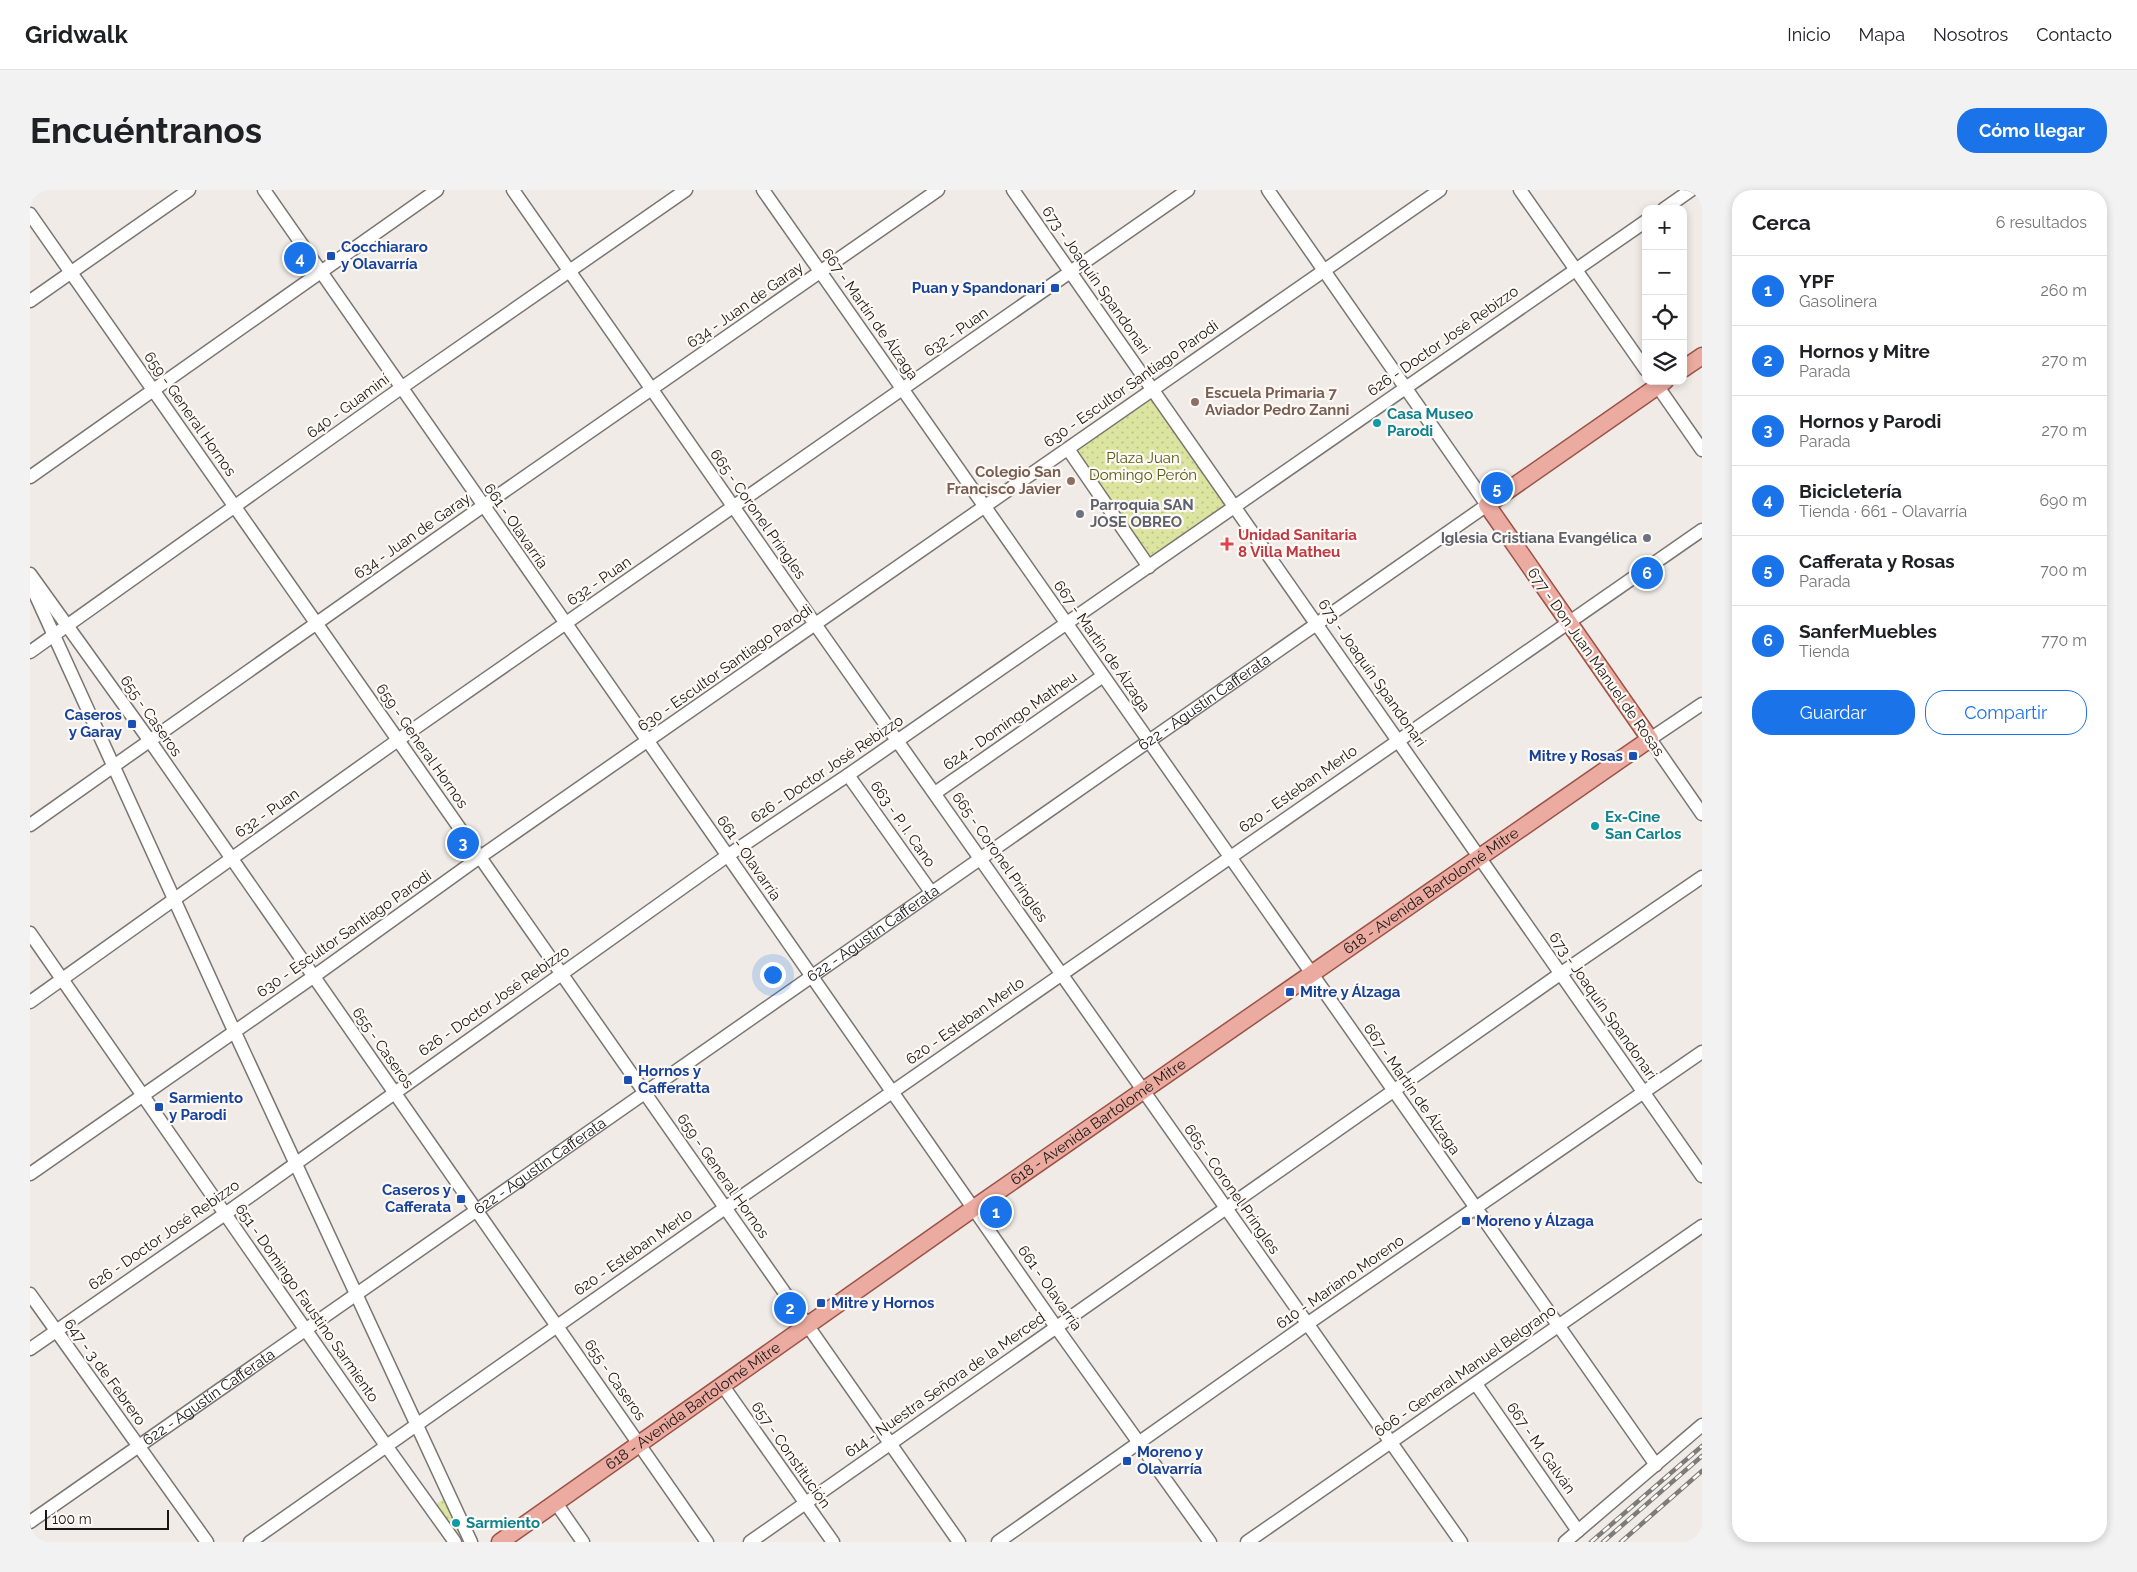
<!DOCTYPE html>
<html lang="es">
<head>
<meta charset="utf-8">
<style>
  body { margin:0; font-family:Raleway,sans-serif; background:#f2f2f2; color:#202124 }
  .controls { position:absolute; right:15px; top:15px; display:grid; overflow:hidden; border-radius:10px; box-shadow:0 2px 8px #0003 }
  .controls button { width:45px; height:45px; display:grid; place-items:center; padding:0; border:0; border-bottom:1px solid #e0e0e0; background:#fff; color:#202124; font:25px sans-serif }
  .scale { position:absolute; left:15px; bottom:12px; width:124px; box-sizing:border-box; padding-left:5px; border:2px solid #191715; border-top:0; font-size:14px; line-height:18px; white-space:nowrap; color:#191715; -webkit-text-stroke:4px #fef9f4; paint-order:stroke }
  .you { position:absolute; left:742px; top:784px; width:18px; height:18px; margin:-12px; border:4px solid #fff; border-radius:50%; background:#1a73e8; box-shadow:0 0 0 8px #1a73e833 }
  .badge { display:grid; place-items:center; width:32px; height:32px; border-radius:50%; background:#1a73e8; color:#fff; font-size:16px; font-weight:700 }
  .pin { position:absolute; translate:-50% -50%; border:2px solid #fff; box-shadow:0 1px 5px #0006 }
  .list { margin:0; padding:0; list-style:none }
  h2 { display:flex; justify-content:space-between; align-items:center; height:65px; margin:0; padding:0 20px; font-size:21px }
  h2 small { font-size:16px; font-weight:400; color:#757577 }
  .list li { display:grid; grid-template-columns:32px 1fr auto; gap:15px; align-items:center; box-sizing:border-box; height:70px; padding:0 20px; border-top:1px solid #e0e0e0 }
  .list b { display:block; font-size:19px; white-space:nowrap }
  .list p { margin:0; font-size:16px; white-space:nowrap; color:#757577 }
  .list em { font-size:16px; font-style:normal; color:#757577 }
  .actions { display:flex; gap:10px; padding:15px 20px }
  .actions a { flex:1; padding:11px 0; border:1px solid #1a73e8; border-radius:20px; text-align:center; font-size:18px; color:#1a73e8 }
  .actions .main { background:#1a73e8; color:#fff }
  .icon { flex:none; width:28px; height:28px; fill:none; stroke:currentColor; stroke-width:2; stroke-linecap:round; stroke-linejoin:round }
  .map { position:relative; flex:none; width:1672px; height:1352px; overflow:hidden; border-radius:20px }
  header { display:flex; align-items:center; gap:30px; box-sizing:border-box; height:70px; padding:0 25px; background:#fff; border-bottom:1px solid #e0e0e0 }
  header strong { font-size:24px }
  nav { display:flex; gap:28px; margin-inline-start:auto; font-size:18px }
  .intro { display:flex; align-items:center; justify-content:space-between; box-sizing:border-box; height:120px; padding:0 30px }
  h1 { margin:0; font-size:35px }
  .button { padding:12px 22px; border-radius:20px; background:#1a73e8; color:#fff; font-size:18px; font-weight:700 }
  main { display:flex; gap:30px; padding:0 30px }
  aside { flex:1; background:#fff; border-radius:20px; box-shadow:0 2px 8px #0003 }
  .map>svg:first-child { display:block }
  .park { fill:url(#park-dots) }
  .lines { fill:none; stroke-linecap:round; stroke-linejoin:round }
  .minor-casing { stroke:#7a7571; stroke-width:15 }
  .major-casing { stroke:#9a5346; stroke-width:19 }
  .minor { stroke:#fff; stroke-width:12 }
  .major { stroke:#ecaba0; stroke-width:16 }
  .rail-casing { stroke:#7e7b78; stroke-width:4.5 }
  .rail { stroke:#fef9f4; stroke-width:2.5; stroke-dasharray:8; stroke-linecap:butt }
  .transit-dot { fill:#1a4fb4; stroke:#fef9f4; stroke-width:2 }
  .education-dot { fill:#8d6e63; stroke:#fef9f4; stroke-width:2 }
  .culture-dot { fill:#0f9aa8; stroke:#fef9f4; stroke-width:2 }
  .worship-dot { fill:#6b7280; stroke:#fef9f4; stroke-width:2 }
  .health-dot { fill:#e0444e; stroke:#fef9f4; stroke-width:2 }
  .labels { text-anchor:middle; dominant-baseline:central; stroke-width:4.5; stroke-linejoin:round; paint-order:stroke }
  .transit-label { font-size:15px; font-weight:bold; fill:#164399; stroke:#fef9f4; text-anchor:start }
  .street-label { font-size:15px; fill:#191715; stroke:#fef9f4 }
  .education-label { font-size:15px; font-weight:bold; fill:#785e54; stroke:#fef9f4; text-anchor:start }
  .culture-label { font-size:15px; font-weight:bold; fill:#0d838f; stroke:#fef9f4; text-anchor:start }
  .park-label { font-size:15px; fill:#555c15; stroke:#fef9f4 }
  .worship-label { font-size:15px; font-weight:bold; fill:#5b616d; stroke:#fef9f4; text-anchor:start }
  .health-label { font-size:15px; font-weight:bold; fill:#be3a42; stroke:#fef9f4; text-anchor:start }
</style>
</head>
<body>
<header>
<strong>Gridwalk</strong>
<nav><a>Inicio</a><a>Mapa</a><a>Nosotros</a><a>Contacto</a></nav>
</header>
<div class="intro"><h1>Encuéntranos</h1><a class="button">Cómo llegar</a></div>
<main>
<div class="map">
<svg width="1672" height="1352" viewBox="0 0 1672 1352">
  <defs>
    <pattern id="park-dots" width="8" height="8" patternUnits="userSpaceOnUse" patternTransform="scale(1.25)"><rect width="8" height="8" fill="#dbe59f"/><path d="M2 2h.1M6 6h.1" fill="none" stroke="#bbc488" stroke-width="1.8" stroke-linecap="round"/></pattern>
  </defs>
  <rect width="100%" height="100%" fill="#f0ebe7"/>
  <path class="park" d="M1118,207L1125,209L1195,309L1196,316L1120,368L1043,260Z
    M416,1307L436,1352H431L404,1316Z"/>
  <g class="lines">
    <defs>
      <g id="minor">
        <path d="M234,0L1026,1137L1180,1352"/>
        <path d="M483,0L785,434L1431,1352"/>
        <path d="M733,0L1626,1275"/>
        <path d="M983,0L1672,986"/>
        <path d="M1490,0L1616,180"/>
        <path d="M1634,19L1661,0"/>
        <path d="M0,24L929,1352"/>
        <path d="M0,111L159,0"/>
        <path d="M1624,191L1672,260"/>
        <path d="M1038,259L1119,377"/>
        <path d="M0,287L407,0"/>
        <path d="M0,384L120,551L677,1352"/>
        <path d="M1,395C145,715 293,1034 441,1352"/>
        <path d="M0,462L371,198L656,0"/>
        <path d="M1672,514L1620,549L1672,624"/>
        <path d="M818,585L901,702"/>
        <path d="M905,603L1073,486"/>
        <path d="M0,635L453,316L908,0"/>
        <path d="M0,743L357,1257L425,1352"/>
        <path d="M0,812L368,550L1158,0"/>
        <path d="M0,984L283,787L450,667L1410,0"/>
        <path d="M0,1104L177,1352"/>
        <path d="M0,1159L195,1024L697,666L818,585L1616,31"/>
        <path d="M1446,1194L1548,1341"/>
        <path d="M693,1196L803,1352"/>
        <path d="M526,1313L553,1352"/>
        <path id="s1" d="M0,1332L1457,315L1238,0"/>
        <path d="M220,1352L695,1018L1672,340"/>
        <path d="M720,1352L1530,784L1672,687"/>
        <path d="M968,1352L1277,1134L1672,862"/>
        <path d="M1217,1352L1672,1036"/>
        <path d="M1535,1352L1672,1235"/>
      </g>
      <g id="major">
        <path d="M1653,179L1672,166"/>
        <path id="s2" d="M470,1352L944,1018L1620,549L1457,315L1635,191"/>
      </g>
    </defs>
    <use href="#minor" class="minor-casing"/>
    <use href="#major" class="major-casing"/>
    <use href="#minor" class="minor"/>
    <use href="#major" class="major"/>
    <defs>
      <path id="rail" d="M1561,1352L1672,1256
        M1573,1352L1672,1266
        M1591,1352L1672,1281"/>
    </defs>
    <use href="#rail" class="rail-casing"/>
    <use href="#rail" class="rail"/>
  </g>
  <g class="transit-dot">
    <rect x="296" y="61" width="10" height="10" rx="2.5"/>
    <rect x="1020" y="93" width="10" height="10" rx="2.5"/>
    <rect x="97" y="529" width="10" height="10" rx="2.5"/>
    <rect x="1598" y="561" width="10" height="10" rx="2.5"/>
    <rect x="1255" y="797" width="10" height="10" rx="2.5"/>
    <rect x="593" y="885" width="10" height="10" rx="2.5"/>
    <rect x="124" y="912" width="10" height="10" rx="2.5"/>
    <rect x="426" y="1004" width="10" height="10" rx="2.5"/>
    <rect x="1431" y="1026" width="10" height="10" rx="2.5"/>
    <rect x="786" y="1108" width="10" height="10" rx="2.5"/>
    <rect x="1092" y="1266" width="10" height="10" rx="2.5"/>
  </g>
  <g class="education-dot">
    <circle cx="1165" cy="212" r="5"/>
    <circle cx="1041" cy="291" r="5"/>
  </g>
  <g class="culture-dot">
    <circle cx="1347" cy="233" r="5"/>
    <circle cx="1565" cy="636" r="5"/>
    <circle cx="426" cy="1333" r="5"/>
  </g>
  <g class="worship-dot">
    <circle cx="1050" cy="324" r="5"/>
    <circle cx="1617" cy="348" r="5"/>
  </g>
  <path class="health-dot" d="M1194.5 346.5h5v5h5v5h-5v5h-5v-5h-5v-5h5z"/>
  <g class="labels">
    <g class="transit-label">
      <text x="311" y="57">Cocchiararo<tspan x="311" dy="17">y Olavarría</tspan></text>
      <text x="1015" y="98" text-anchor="end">Puan y Spandonari</text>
      <text x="92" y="525" text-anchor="end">Caseros<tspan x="92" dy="17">y Garay</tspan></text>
      <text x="1593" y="566" text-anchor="end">Mitre y Rosas</text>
      <text x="1270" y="802">Mitre y Álzaga</text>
      <text x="608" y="881">Hornos y<tspan x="608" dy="17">Cafferatta</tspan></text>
      <text x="139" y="908">Sarmiento<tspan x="139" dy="17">y Parodi</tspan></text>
      <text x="421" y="1000" text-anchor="end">Caseros y<tspan x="421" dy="17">Cafferata</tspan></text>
      <text x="1446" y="1031">Moreno y Álzaga</text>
      <text x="801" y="1113">Mitre y Hornos</text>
      <text x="1107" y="1262">Moreno y<tspan x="1107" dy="17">Olavarría</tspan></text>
    </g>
    <g class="street-label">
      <text transform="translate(1066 90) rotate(55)">673 - Joaquín Spandonari</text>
      <text transform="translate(715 115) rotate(-35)">634 - Juan de Garay</text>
      <text transform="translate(840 124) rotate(55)">667 - Martín de Álzaga</text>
      <text transform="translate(926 142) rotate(-35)">632 - Puan</text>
      <text transform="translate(1413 151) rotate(-35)">626 - Doctor José Rebizzo</text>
      <text transform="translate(1101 194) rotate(-35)">630 - Escultor Santiago Parodi</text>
      <text transform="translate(318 216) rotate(-36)">640 - Guaminí</text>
      <text transform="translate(160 224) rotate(55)">659 - General Hornos</text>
      <text transform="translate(728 324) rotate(55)">665 - Coronel Pringles</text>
      <text transform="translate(486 336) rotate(55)">661 - Olavarría</text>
      <text transform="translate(382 346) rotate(-35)">634 - Juan de Garay</text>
      <text transform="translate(569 391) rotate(-35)">632 - Puan</text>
      <text transform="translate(1072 456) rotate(55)">667 - Martín de Álzaga</text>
      <text transform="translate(1566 472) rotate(55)">677 - Don Juan Manuel de Rosas</text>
      <text transform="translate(695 478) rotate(-35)">630 - Escultor Santiago Parodi</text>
      <text transform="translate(1342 483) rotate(55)">673 - Joaquín Spandonari</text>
      <text stroke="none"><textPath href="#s1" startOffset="1432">622 - Agustín Cafferata</textPath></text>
      <text transform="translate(121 526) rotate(55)">655 - Caseros</text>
      <text transform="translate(980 531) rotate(-35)">624 - Domingo Matheu</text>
      <text transform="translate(392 556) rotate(55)">659 - General Hornos</text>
      <text transform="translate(797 579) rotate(-34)">626 - Doctor José Rebizzo</text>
      <text transform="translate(1268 599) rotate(-35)">620 - Esteban Merlo</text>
      <text transform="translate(237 623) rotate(-35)">632 - Puan</text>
      <text transform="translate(873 634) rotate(55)">663 - P. I. Cano</text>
      <text transform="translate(970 667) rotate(55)">665 - Coronel Pringles</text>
      <text transform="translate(719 668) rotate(55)">661 - Olavarría</text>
      <text stroke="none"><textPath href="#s2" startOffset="1136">618 - Avenida Bartolomé Mitre</textPath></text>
      <text transform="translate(314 744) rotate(-35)">630 - Escultor Santiago Parodi</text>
      <text stroke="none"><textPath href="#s1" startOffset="1028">622 - Agustín Cafferata</textPath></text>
      <text transform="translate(464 811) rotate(-35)">626 - Doctor José Rebizzo</text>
      <text transform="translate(1573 816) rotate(55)">673 - Joaquín Spandonari</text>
      <text transform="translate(935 831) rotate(-35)">620 - Esteban Merlo</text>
      <text transform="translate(353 858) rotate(55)">655 - Caseros</text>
      <text transform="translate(1382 899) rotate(55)">667 - Martín de Álzaga</text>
      <text stroke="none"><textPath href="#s2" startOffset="731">618 - Avenida Bartolomé Mitre</textPath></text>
      <text stroke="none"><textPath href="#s1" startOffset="622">622 - Agustín Cafferata</textPath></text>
      <text transform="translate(693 986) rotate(55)">659 - General Hornos</text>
      <text transform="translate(1202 999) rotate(55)">665 - Coronel Pringles</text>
      <text transform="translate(134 1045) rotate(-35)">626 - Doctor José Rebizzo</text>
      <text transform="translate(603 1062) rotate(-35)">620 - Esteban Merlo</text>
      <text transform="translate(1310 1092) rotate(-35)">610 - Mariano Moreno</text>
      <text transform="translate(1020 1098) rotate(55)">661 - Olavarría</text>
      <text transform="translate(277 1113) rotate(55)">651 - Domingo Faustino Sarmiento</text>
      <text transform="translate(1435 1181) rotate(-35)">606 - General Manuel Belgrano</text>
      <text transform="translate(75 1182) rotate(54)">647 - 3 de Febrero</text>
      <text transform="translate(585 1190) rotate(55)">655 - Caseros</text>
      <text transform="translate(915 1195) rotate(-35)">614 - Nuestra Señora de la Merced</text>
      <text stroke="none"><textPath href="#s1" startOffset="218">622 - Agustín Cafferata</textPath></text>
      <text stroke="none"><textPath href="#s2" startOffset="236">618 - Avenida Bartolomé Mitre</textPath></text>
      <text transform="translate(1511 1258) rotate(55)">667 - M. Galván</text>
      <text transform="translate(761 1265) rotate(55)">657 - Constitución</text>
    </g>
    <g class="education-label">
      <text x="1175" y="203">Escuela Primaria 7<tspan x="1175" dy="17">Aviador Pedro Zanni</tspan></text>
      <text x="1031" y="282" text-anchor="end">Colegio San<tspan x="1031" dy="17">Francisco Javier</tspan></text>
    </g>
    <g class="culture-label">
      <text x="1357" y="224">Casa Museo<tspan x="1357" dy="17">Parodi</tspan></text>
      <text x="1575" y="627">Ex-Cine<tspan x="1575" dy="17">San Carlos</tspan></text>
      <text x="436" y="1333">Sarmiento</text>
    </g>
    <g class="park-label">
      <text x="1113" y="268">Plaza Juan<tspan x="1113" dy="17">Domingo Perón</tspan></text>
    </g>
    <g class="worship-label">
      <text x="1060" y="315">Parroquia SAN<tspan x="1060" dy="17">JOSE OBREO</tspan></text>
      <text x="1607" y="348" text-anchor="end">Iglesia Cristiana Evangélica</text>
    </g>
    <g class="health-label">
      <text x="1208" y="345">Unidad Sanitaria<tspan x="1208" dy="17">8 Villa Matheu</tspan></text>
    </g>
  </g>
</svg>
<div class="controls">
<button>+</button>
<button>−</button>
<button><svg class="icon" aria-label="locate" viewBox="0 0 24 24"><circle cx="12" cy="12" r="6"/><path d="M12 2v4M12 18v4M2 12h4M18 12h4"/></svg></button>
<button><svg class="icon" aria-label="layers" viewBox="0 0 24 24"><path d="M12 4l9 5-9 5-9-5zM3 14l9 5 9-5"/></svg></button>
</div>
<div class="scale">100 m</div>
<div class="you"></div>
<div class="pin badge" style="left:966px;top:1022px">1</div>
<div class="pin badge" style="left:760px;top:1118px">2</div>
<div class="pin badge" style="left:433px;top:653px">3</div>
<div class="pin badge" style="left:270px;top:68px">4</div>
<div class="pin badge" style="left:1467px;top:298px">5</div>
<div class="pin badge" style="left:1617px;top:383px">6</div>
</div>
<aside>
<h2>Cerca<small>6 resultados</small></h2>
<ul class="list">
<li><span class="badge">1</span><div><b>YPF</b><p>Gasolinera</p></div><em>260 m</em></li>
<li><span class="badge">2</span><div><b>Hornos y Mitre</b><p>Parada</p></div><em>270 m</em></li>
<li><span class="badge">3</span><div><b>Hornos y Parodi</b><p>Parada</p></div><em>270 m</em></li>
<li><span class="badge">4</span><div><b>Bicicletería</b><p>Tienda · 661 - Olavarría</p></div><em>690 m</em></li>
<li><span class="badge">5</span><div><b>Cafferata y Rosas</b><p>Parada</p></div><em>700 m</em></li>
<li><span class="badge">6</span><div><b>SanferMuebles</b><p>Tienda</p></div><em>770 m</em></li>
</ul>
<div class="actions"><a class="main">Guardar</a><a>Compartir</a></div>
</aside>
</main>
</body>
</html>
